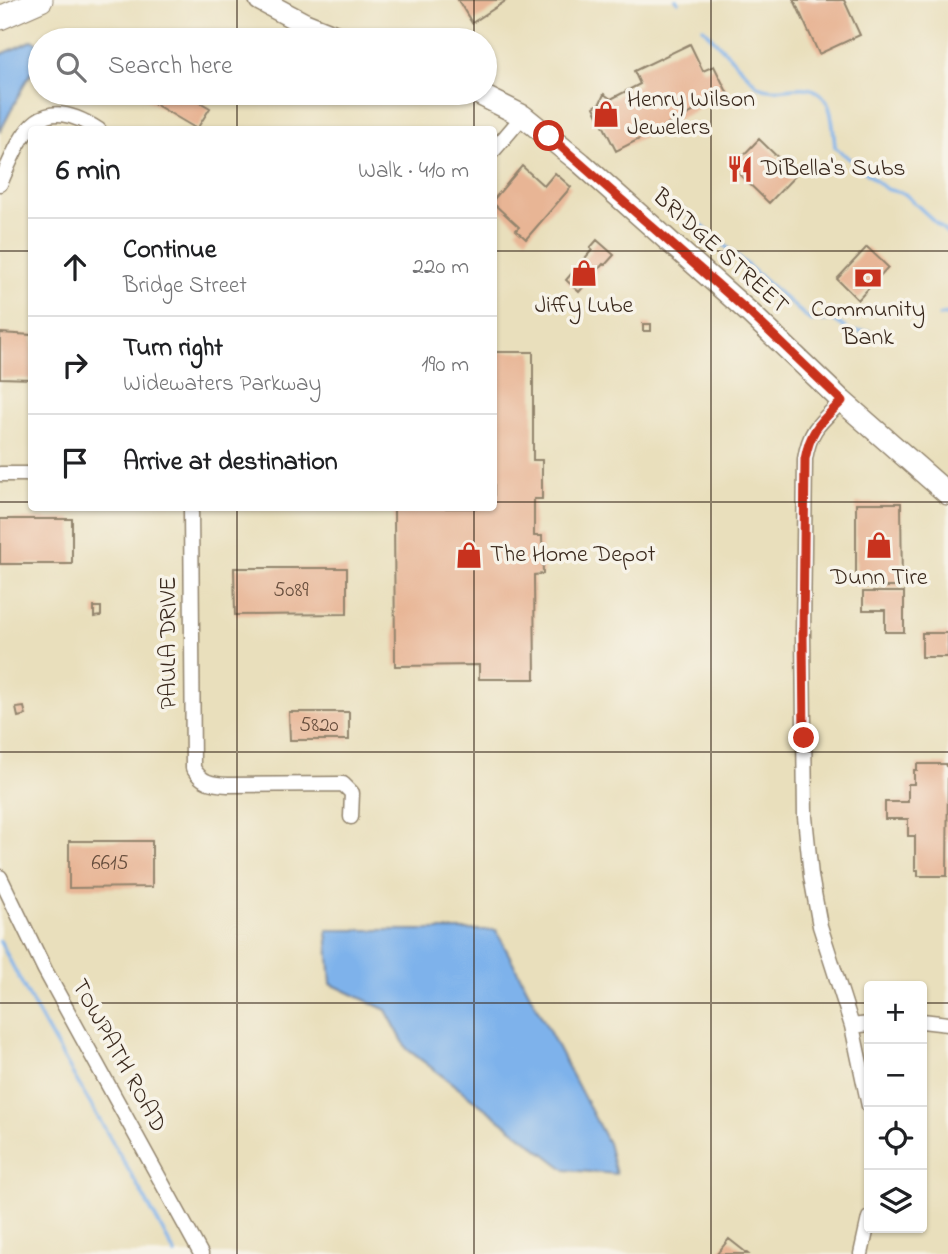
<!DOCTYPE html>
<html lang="en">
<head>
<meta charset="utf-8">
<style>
  body { margin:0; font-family:"Indie Flower",sans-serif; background:#f6f6f6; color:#202124 }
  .controls { position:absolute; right:21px; bottom:21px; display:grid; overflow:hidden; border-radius:7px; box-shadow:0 2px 5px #0004 }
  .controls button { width:63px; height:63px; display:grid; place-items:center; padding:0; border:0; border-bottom:2px solid #e0e0e0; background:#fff; color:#202124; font:35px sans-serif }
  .stop { position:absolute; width:21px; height:21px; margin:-16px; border:5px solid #c8321e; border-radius:50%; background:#fff }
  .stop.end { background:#c8321e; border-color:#fff; box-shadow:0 2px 7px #0008 }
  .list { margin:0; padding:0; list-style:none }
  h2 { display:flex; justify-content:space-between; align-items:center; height:91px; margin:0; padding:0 28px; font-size:30px }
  h2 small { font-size:23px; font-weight:400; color:#757577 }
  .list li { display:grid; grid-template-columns:46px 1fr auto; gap:21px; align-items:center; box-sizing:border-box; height:98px; padding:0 28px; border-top:2px solid #e0e0e0 }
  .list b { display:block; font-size:26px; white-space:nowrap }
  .list p { margin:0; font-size:23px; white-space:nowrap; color:#757577 }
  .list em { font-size:23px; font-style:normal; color:#757577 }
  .icon { flex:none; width:38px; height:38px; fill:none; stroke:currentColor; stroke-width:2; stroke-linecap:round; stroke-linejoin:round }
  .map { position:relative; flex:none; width:948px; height:1254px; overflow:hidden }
  .search { position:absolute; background:#fff; box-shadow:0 2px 5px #0004; left:28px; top:28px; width:469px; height:77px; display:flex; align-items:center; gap:18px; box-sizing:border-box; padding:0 24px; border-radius:38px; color:#757577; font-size:26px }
  .panel { position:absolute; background:#fff; box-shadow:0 2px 5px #0004; left:28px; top:126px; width:469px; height:385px; border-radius:7px }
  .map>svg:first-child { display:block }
  .water { fill:#7eb2eb; stroke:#5c6e84; stroke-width:2 }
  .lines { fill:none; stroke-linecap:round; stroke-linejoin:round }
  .stream { stroke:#7eb2eb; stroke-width:3.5 }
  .building { fill:#e8b595 }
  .street-casing { stroke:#92846d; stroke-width:17 }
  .secondary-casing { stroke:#92846d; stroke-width:24 }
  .primary-casing { stroke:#92846d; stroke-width:25 }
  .street { stroke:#fff; stroke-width:14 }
  .secondary { stroke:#fff; stroke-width:21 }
  .primary { stroke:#fff; stroke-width:23 }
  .route { stroke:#c8321e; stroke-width:9 }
  .grid { fill:none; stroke:#3b2a1e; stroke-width:2; stroke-opacity:0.55 }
  .labels { text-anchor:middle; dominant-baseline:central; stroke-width:7; stroke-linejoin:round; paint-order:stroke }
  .number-label { font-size:21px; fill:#664d3c }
  .poi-label { font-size:24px; fill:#3b2a1e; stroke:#f7f3e8; text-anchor:start }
  .street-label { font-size:24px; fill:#3b2a1e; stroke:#f7f3e8 }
</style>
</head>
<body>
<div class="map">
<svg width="948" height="1254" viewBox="0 0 948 1254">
  <rect width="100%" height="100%" fill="#f7f3e8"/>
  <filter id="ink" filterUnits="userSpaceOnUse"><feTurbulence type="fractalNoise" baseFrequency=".0143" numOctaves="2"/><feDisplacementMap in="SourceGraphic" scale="14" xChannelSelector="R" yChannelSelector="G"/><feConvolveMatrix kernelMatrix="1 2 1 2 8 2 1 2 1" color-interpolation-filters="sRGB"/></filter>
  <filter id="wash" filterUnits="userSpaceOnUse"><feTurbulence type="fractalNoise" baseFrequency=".00686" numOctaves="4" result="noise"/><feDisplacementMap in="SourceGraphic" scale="28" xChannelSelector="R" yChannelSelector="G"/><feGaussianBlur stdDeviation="1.57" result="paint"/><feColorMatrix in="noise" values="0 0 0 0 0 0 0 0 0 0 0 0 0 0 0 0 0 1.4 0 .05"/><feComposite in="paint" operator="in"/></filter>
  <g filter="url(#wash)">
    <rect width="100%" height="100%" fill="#e9dfbc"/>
    <path class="water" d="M33,40L40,46V61L26,81L0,132V55Z
      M327,930H496L608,1143L616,1174L566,1170L407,1049L386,1010L331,984Z"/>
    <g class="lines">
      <path class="stream" d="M676,0L678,2
        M703,28L758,86C772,92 782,89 796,88C834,84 832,120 835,147L886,189L905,194L948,234
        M683,209L811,321L834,320L851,332L869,331
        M939,316L948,314
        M0,941C53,1048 120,1148 175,1254"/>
    </g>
    <g id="blocks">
      <path class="building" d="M458,0H507L472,23Z
        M794,0H844L860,35L819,54Z
        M690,44L703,71L714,66L728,94L616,151L594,107L600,103L604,94L611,99L640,84L634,71Z
        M136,93H184L210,108L197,129Z
        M759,139L796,175L769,203L732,167Z
        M522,166L544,186L555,173L571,187L526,239L516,230L519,227L494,204V199Z
        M597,240L614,255L605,265L603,264L579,292L566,280L592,250L590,248Z
        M867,247L888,267L858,300L837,279Z
        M643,324H651V331H643Z
        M0,333L32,335V379L0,378Z
        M494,352H533V460H542V499H534V536H542L543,574L534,575L535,679H479V665L395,666L394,508H494Z
        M856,503H901L902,587H856Z
        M0,519H72V564H0Z
        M234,568H347V614L235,615Z
        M863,592H904V632H885V610H863Z
        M94,607H101V616L94,617Z
        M922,633H948V657H922Z
        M24,707L26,715L18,717L16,708Z
        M289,712H349V740H290Z
        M917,764H946L948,769L947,876H918V870H915V836H908V819H885V802H908V784H914V770H917Z
        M69,841H152V887L69,888Z
        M729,1239L748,1254H717Z"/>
    </g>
  </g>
  <g filter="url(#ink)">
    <use href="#blocks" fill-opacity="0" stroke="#92846d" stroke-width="2"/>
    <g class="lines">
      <defs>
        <path id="street" d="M494,150L523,116
          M0,184C22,134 37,89 99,130
          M842,401C821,422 810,428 805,459L803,634L805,817L811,876L820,926L852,1026L869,1106
          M0,474H32
          M191,508L193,768C202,783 211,784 228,785L343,784L352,793L351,817
          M0,877L45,970L201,1254
          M922,1021L948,1024
          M852,1026L869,1024
          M861,1254L869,1218"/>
        <path id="secondary" d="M260,0L305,24L345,40
          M477,93L523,116L581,163L751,314L842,401L948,494"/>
        <path id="primary" d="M0,18L41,0"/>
      </defs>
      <use href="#street" class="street-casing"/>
      <use href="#secondary" class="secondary-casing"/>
      <use href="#primary" class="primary-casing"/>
      <use href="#street" class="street"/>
      <use href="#secondary" class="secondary"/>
      <use href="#primary" class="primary"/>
    </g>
  </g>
  <g class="lines" filter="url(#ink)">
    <path class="route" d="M549,136L751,314L842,401C821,422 811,428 805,459L803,635L804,738"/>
  </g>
  <path class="grid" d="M237,0V40M474,0V40M711,0V1254M237,93V130M474,93V130M0,251H32M494,251H948M0,502H32M494,502H948M237,508V1254M474,508V1254M0,752H948M0,1003H869M922,1003H948"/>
  <defs>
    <symbol id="shop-bare" viewBox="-9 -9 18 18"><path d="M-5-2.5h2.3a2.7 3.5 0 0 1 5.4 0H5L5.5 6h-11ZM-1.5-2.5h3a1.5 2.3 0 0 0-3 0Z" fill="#c8321e" stroke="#f7f3e8" stroke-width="2.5" paint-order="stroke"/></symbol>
    <symbol id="restaurant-bare" viewBox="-9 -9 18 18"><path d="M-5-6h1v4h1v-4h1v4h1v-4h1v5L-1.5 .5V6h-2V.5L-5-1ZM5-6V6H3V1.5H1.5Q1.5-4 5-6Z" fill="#c8321e" stroke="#f7f3e8" stroke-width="2.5" paint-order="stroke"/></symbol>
    <symbol id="bank-bare" viewBox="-9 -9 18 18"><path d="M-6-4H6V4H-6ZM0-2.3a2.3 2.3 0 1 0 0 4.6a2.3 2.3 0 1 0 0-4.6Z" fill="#c8321e" stroke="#f7f3e8" stroke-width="2.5" paint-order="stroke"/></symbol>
  </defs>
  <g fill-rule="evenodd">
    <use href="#shop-bare" x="587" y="95" width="38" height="38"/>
    <use href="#restaurant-bare" x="721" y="150" width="38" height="38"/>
    <use href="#shop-bare" x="565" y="254" width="38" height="38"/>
    <use href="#bank-bare" x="849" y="259" width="38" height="38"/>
    <use href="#shop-bare" x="860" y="526" width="38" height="38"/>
    <use href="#shop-bare" x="450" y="536" width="38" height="38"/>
  </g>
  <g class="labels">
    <g class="number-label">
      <text x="291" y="591">5089</text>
      <text x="319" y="726">5820</text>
      <text x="110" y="864">6615</text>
    </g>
    <g class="poi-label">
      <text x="627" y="100">Henry Wilson<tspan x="627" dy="28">Jewelers</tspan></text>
      <text x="761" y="169">DiBella's Subs</text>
      <text x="584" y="306" text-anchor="middle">Jiffy Lube</text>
      <text x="868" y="310" text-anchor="middle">Community<tspan x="868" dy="28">Bank</tspan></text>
      <text x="490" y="555">The Home Depot</text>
      <text x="879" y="578" text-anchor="middle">Dunn Tire</text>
    </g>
    <g class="street-label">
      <text transform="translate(720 252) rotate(42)">BRIDGE STREET</text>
      <text transform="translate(169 643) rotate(-90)">PAULA DRIVE</text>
      <text transform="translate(118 1056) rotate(61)">TOWPATH ROAD</text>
    </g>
  </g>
</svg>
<div class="controls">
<button>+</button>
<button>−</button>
<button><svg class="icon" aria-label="locate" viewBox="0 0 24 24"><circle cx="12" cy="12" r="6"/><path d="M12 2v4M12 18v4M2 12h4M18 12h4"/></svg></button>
<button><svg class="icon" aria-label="layers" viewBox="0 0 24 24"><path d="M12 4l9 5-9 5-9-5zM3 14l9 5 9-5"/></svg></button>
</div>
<div class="stop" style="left:549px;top:136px"></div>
<div class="stop end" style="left:804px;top:738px"></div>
<div class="search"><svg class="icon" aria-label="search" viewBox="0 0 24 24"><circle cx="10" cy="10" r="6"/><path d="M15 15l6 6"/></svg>Search here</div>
<section class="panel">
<h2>6 min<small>Walk · 410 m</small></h2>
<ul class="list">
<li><svg class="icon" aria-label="ahead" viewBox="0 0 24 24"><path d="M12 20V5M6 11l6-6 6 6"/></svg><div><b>Continue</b><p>Bridge Street</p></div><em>220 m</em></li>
<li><svg class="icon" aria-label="right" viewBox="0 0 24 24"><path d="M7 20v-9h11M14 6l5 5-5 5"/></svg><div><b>Turn right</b><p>Widewaters Parkway</p></div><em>190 m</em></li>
<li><svg class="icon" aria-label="arrive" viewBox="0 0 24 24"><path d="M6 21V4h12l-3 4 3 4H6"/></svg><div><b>Arrive at destination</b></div></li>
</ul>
</section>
</div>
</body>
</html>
